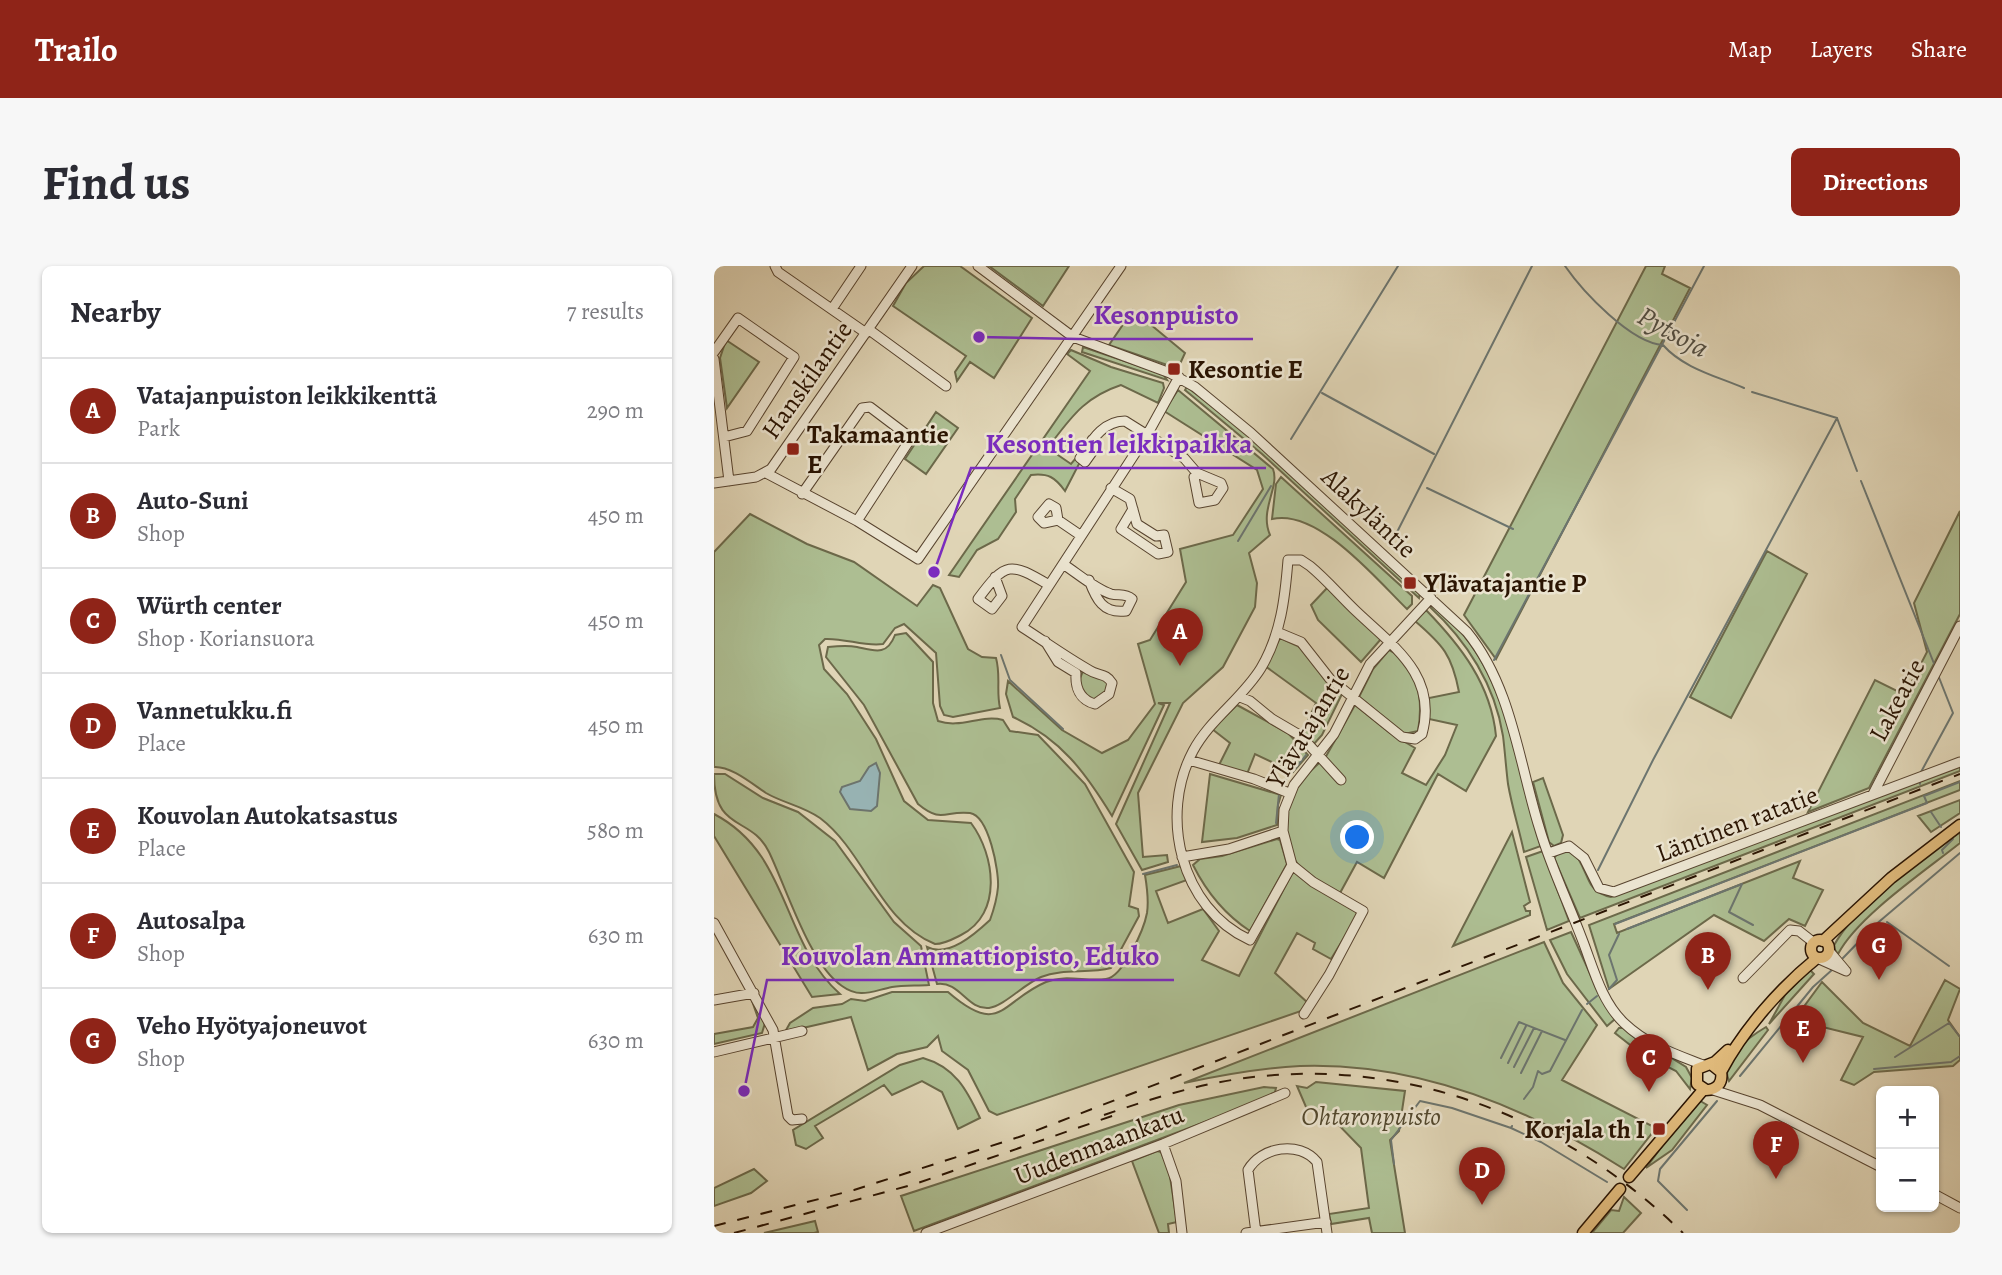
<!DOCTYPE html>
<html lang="en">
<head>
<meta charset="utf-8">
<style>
  body { margin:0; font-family:Alegreya,serif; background:#f7f7f7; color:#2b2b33 }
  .controls { position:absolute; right:21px; bottom:21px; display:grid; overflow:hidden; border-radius:10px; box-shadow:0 2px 5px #0004 }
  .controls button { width:63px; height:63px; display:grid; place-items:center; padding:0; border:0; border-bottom:2px solid #e1e1e2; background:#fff; color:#2b2b33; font:35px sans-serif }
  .you { position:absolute; left:644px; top:572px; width:24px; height:24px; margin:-18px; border:5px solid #fff; border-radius:50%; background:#1a73e8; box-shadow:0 0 0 10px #1a73e833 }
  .badge { display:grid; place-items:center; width:46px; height:46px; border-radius:50%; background:#8f2418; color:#fff; font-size:23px; font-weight:700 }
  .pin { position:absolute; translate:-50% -58px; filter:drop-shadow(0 2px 4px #0008) }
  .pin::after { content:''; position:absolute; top:37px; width:24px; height:21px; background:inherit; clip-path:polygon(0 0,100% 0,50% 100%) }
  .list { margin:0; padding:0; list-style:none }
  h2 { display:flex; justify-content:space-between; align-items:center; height:91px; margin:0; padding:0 28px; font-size:30px }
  h2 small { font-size:23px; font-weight:400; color:#7c7c81 }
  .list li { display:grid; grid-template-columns:46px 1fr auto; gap:21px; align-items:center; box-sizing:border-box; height:105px; padding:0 28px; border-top:2px solid #e1e1e2 }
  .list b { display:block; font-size:26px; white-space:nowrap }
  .list p { margin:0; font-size:23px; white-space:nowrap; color:#7c7c81 }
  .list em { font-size:23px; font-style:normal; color:#7c7c81 }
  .map { position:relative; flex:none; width:1246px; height:967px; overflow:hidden; border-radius:10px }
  header { display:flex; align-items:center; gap:42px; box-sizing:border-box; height:98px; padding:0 35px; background:#8f2418; color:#fff }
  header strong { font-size:33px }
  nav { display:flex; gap:38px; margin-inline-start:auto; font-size:24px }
  .intro { display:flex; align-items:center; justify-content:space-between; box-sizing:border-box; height:168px; padding:0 42px }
  h1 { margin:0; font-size:49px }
  .button { padding:18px 32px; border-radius:10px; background:#8f2418; color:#fff; font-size:24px; font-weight:700 }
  main { display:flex; gap:42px; padding:0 42px }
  aside { flex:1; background:#fff; border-radius:10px; box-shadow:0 2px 5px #0004 }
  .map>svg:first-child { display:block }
  .green { fill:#adbe92; stroke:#6c694a; stroke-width:2 }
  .water { fill:#98b6b8; stroke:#6c756f; stroke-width:2 }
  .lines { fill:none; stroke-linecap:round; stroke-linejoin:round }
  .stream { stroke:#6c756f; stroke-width:2 }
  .minor-casing { stroke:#58442f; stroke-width:11 }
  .major-casing { stroke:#2a1402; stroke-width:13 }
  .minor { stroke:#ebe4d0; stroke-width:9 }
  .major { stroke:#e0ba7b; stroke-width:10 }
  .rail { stroke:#2a1402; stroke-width:2; stroke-dasharray:12 12; stroke-linecap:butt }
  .poi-dot { fill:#8f2418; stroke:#ebe4d0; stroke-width:2.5 }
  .labels { text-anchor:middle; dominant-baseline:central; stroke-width:5; stroke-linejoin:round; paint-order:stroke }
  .poi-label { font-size:26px; font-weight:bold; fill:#2a1402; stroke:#ebe4d0; text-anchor:start }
  .street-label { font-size:26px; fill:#2a1402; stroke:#ebe4d0 }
  .park-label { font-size:26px; font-style:italic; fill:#51472d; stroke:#ebe4d0 }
  .water-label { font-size:28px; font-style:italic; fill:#504d42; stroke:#ebe4d0 }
  .leader { fill:none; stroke:#7b2cbf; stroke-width:2.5 }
  .callout-dot { fill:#7b2cbf; stroke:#ebe4d0; stroke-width:2.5 }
  .callout-label { font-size:28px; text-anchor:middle; font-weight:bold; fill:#7b2cbf; stroke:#ebe4d0; stroke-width:5; stroke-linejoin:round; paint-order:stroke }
</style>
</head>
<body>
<header>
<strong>Trailo</strong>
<nav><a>Map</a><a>Layers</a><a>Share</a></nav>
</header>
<div class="intro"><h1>Find us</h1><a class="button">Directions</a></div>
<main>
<aside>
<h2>Nearby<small>7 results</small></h2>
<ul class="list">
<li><span class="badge">A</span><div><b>Vatajanpuiston leikkikenttä</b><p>Park</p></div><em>290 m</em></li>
<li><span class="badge">B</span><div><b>Auto-Suni</b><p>Shop</p></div><em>450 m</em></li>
<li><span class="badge">C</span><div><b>Würth center</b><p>Shop · Koriansuora</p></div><em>450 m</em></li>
<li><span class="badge">D</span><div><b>Vannetukku.fi</b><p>Place</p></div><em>450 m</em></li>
<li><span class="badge">E</span><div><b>Kouvolan Autokatsastus</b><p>Place</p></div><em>580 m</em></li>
<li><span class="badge">F</span><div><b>Autosalpa</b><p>Shop</p></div><em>630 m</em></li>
<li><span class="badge">G</span><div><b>Veho Hyötyajoneuvot</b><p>Shop</p></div><em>630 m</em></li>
</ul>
</aside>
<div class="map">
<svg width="1246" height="967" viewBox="0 0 1246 967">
  <rect width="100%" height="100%" fill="#e0d5b6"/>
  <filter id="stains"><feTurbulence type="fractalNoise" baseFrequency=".00286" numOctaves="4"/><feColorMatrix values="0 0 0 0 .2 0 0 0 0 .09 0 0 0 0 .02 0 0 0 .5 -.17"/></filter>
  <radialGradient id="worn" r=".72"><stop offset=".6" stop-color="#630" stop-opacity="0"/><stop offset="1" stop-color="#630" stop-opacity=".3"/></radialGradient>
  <path class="green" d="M210,0H246L318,52L280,112L256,96L243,115L241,106L252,90L179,40L192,17Z
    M275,0H355L329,40Z
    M932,0H951L948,8L976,22L782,393L750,349Z
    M419,44L471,87L465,100L459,101L395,79Z
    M12,74L45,96L13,142L6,92Z
    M369,81L449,108L453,114L368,86Z
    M357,84L397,101L449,117L450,122L444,137L407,119C374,130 360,147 339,175L341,187L357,198L362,192L366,196L351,225C341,211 334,207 317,209L301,233L302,246L284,273L263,284L245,311L235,309L376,105L353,88Z
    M473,121L521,158L706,327L705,332L548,188L471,124Z
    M464,124L559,203C566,221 545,244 556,269L535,287L543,317L541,341L509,401L469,437L424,527L429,591L453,589L454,596L428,604L402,558L456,437H444L450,439L398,550C371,506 347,473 299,451L292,428L294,415L348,464L388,487L414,474L441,438L424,378L436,374L472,316L466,283L519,269L549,223L543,204L450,145Z
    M222,146L244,162L212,208L191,193Z
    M567,211L698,330V338L693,343C663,314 604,242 558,253L562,218Z
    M1246,245V348L1155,522L1094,546L1161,414L1191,429L1213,386L1200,337Z
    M36,248L93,278L140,296L203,340L219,319L226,322L254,383L268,391L282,392C287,410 282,425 286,442L239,451L230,449L226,440L222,387L190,358L181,362L169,378C151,381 131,372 111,373L105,379L110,403L133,428L162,473L190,535L214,554L257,557C281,589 289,648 247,669C239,673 231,678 221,678C166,656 151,586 106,552C89,540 69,537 52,527C37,517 17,500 0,501V286Z
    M1053,285L1093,308L1017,452L976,431Z
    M614,321L667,373L647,396L604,354L597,339Z
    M720,340C730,350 742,359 751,371C798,429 803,512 827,580L810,586C805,563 798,541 794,518C792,502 791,486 789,470C781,419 753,375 716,341Z
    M712,344C746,379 777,418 782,470L752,525L724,508L670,612L643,596L626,627C614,620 600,614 589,604C573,590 567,552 576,532C583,516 599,502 611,492L641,439L676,467L701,482L688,507L712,519L731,489L743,459L715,453V432L745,426C738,389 729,379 701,355Z
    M192,367L219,396V437L224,455C247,463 267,448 289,454L296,465L324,469L371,518L420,606L415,640L424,643L425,650L397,702C374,708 349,702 327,711C310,718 290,740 275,742C253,744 246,715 223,718L213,681C234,692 261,668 276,654C280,643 283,633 284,621C285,605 275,550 256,547C231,544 228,558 204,538L150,439L112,391L114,381C123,380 134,379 143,381C161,385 173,390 181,369Z
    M566,372L586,381L628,428L608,469L599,479L588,467L602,437L551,400Z
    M675,384C706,398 709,436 704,465L690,468L645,431L659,403Z
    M369,405L392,413L395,421L385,436L373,433L364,417Z
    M523,439L574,467L594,489L579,506L541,488L533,508L504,501L516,477L498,463Z
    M1246,499V505L866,652L840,592C861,564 870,610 878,620C882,626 891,630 897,631Z
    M0,508H11L49,532L84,546L121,575L180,656L207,680L215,719C203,720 190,719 178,721C158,725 146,733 128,720C96,699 72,621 55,586C37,549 0,567 0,508Z
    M496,508L567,529L564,539L563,559L523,572L488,576Z
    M829,512L849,569L847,577L840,580L835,576L819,516Z
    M1246,515V524L900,658L903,667L1086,595L1079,612L1109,624L1091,660L1075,653L1050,675L1000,649L895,723L875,659Z
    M1246,534V547L1217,566L1204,550Z
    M0,548C77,588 67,676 126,728L98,731L0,570Z
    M798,566L816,636L810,640L812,645H816V649L739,680Z
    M1246,566V577C1211,605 1144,650 1124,688L1119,681C1141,640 1206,590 1246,566Z
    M563,573L566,574L573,598L536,665C510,648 493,627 479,599L486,593L508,590Z
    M829,585L855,655L833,664L812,591Z
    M467,600L473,614L442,625L454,657L489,643L505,665L488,694L525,710L578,607H582L642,644L643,651L617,693L599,683L601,677L583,667L561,707L594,737L590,744L283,849L275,845L254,804L228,785L224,770L213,781L183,788L154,804L137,751L71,766L76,757L99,742L128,738L137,733L151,735L178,726H234C287,772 287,735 332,716C352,708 372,716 392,713C409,711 430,663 433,647C435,634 433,621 431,609Z
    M857,666L884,725L901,753L893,760L853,708L836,674Z
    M830,676L849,717L883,759L848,814L942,862L910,903C813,841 704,796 586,800C546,802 508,809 470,817Z
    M1096,704L1100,708L1055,758L1071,729Z
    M1231,714L1246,723L1234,754L1246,771V794L1239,800L1160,806L1140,819L1127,814L1149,771L1080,754L1108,716L1149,757L1196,780Z
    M37,732L51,757L48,767L0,778V768L39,761L44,752Z
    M1052,761L1054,764L1015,815C1005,793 1035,771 1052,761Z
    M905,762H909L972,801L978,812L976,823L962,805L925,786L901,767Z
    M209,792C241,801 253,824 266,852L244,863L228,826L208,815L178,829L170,819L101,860L109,872L92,883L82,879L79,864L186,799Z
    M602,816L691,825L685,865L676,874L691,967H658L655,952L617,958L615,948L655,942L647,882L618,852L592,841L583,820L593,822Z
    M550,821L562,822L560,830L200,965L187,930L465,839Z
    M983,833L993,839L958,884L932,902Z
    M443,885L447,886L455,904L463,956L454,958L455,967H445L418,895Z
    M40,903L53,915L37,927L0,940V922Z
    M910,931L927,947L909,967H878L897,944L905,945Z
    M101,955L104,966L100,967H50Z"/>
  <path class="water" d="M162,497L166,507L163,540L157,545L136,543L126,526L128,521L146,515L155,501Z"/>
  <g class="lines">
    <path class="stream" d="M851,0C869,26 917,77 949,79C969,102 1002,110 1030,122
      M1038,126L1123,152L1143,205
      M608,127L720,188
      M577,173L684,0
      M1147,215L1221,400
      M713,222L799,263
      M524,275L557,220
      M678,276L818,0
      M287,389L296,414L349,463
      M780,394L990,0
      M1207,506L1239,447L1224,409
      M1206,516V518
      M568,519L592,489
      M1217,546L1227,561
      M562,557L565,528
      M1229,587L1228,584L1239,573
      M884,604L939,494L1123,152
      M429,608L463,599
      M1173,656L1235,700
      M901,658L1213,537L1210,530L1246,516
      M913,663L1028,618L1015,646L1039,659
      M1129,692L1160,660L1246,587
      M895,723L903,714L895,689L905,668
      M873,738L883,730
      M1181,791L1235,757L1246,771
      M787,792L805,756L851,774
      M794,797L812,760
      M800,801L820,762
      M1160,803L1237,796L1246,790
      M807,807L828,765
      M1026,810L1099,721L1119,703
      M810,833L819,821L824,805L828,808L836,805L868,744
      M798,860L797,862L827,876L893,916
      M680,898L677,874L706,835L738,842L797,862
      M973,944L944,915L946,903L1003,835"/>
    <defs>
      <path id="minor" d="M61,0L64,6L152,67
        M264,0L359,71L456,107L481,121L537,167L753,366C798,421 805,498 826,564C837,601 854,636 868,673C879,701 887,735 910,757C933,779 961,788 989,799
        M118,43L147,0
        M154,63L232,120
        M0,86L24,52L80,91L33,165L10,171
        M0,93L15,215
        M378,174L381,182L371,196L366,192C377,176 388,155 411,155L470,192L483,207L507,217L509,222L501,234L485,237L480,211L483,207
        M52,207L143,255L204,293L407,0
        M0,217L42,211L57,203L198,0
        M397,222L416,233L423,258L442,270L450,269L454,286L444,288L407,263L419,243
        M88,228L148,142L156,141L197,172L143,255
        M344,254L342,242L335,238L324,251L330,257L344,254L366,269
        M349,298C363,307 381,323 397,328C405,330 411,327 418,333L412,345C389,348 382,333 375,314
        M281,311L288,330L278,343L264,333C292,295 296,296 335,319
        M563,366L587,376L616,413L688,471L701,473L708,468C724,410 680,381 643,346C627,331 613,314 596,300L587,294H574C571,332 567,368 547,402C528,433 496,453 479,485C445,549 466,642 536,674L578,599
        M331,375L344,396L362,407C361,422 366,434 381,438L395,428L398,417C392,407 384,410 375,404C352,391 330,375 308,361L433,169L465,111
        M526,431L536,435L558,453L587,470L627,514
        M475,494L540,513L575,527
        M1159,528L1246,360
        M835,587L855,580L870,592L885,622L900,626L1246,496
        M468,591L515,583L569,565
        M0,657L59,764L74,850L78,854L88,853
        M1115,685L1131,704
        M1105,693L1132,705
        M1029,712L1076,664L1085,665L1099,676
        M0,734L40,727
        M590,748L615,709L649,645L599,616L578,599L569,565L570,544L580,519L620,468L656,398L717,332
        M0,786L88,765
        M999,824L1046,839L1167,901
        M449,878L462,915L468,967
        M1220,928L1246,942
        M212,967L449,878L571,827
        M532,967L612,956
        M542,967L534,904C547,881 585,874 603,896L613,967"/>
      <path id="major" d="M1097 683a9 9 0 1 1 18 0a9 9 0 1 1-18 0Z
        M1109,675L1177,612L1246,559
        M997,798L1007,806C1009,817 1003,824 992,824L983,818V803L1001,796L1014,784
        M1007,806C1029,764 1066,722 1103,692
        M915,911L989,824
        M869,967L906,923"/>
    </defs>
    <use href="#minor" class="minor-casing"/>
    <use href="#major" class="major-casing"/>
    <use href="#minor" class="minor"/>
    <use href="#major" class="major"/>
    <path class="rail" d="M390,849C431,835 474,821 518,814C686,787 849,850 969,967
      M0,960L140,924L308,870L1246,508
      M20,967L201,918L401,849"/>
  </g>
  <g class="poi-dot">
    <rect x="453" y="96" width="14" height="14" rx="3.5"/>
    <rect x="72" y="176" width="14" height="14" rx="3.5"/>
    <rect x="689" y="310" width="14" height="14" rx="3.5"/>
    <rect x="938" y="856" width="14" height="14" rx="3.5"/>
  </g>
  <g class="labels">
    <g class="poi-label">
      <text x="474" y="103">Kesontie E</text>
      <text x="93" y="168">Takamaantie<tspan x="93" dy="30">E</tspan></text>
      <text x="710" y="317">Ylävatajantie P</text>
      <text x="931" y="863" text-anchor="end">Korjala th I</text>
    </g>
    <g class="street-label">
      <text transform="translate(93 114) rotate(-55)">Hanskilantie</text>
      <text transform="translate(655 247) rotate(43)">Alakyläntie</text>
      <text transform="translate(1183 434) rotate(-62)">Lakeatie</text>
      <text transform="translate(594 461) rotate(-59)">Ylävatajantie</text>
      <text transform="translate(1023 558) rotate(-21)">Läntinen ratatie</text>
      <text transform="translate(385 879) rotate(-21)">Uudenmaankatu</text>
    </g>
    <g class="park-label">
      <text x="657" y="850">Ohtaronpuisto</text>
    </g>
    <g class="water-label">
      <text transform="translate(959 66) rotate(29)">Pytsoja</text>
    </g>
  </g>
  <path class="leader" d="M265 71L365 73H539M220 306L257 202H552M30 825L53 714H460"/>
  <g class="callout-dot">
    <circle cx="265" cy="71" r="7"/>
    <circle cx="220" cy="306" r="7"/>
    <circle cx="30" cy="825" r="7"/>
  </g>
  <g class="callout-label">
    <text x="452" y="58">Kesonpuisto</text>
    <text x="405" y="187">Kesontien leikkipaikka</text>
    <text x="256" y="699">Kouvolan Ammattiopisto, Eduko</text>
  </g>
  <rect width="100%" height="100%" filter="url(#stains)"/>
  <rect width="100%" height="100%" fill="url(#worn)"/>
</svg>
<div class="controls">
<button>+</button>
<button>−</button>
</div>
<div class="you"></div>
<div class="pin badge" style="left:466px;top:400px">A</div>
<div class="pin badge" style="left:994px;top:724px">B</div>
<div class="pin badge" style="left:935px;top:826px">C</div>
<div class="pin badge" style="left:768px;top:939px">D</div>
<div class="pin badge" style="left:1089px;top:797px">E</div>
<div class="pin badge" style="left:1062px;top:913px">F</div>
<div class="pin badge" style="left:1165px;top:714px">G</div>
</div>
</main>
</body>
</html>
